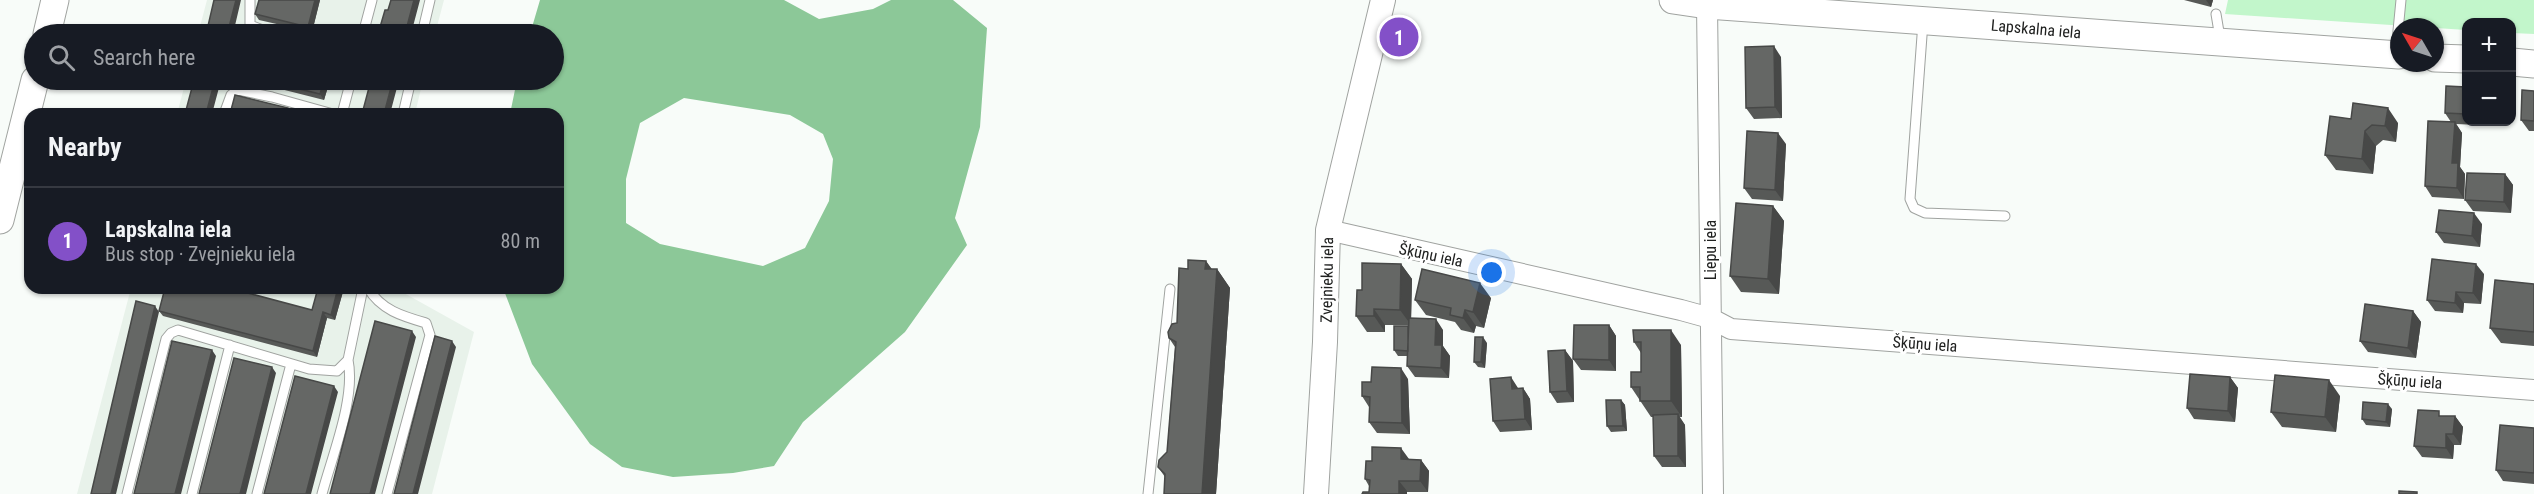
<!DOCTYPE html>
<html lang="en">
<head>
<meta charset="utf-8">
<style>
  body { margin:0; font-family:"Roboto Condensed",sans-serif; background:#242831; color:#f1f3f6 }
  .controls { position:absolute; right:18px; top:18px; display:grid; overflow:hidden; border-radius:12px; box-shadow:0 2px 4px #0004 }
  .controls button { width:54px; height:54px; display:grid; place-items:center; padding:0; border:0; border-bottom:2px solid #363941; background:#171b24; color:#f1f3f6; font:30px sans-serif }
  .compass { position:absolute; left:2390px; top:18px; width:54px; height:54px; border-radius:50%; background:#171b24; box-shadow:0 2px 4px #0004; rotate:309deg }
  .you { position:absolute; left:1492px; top:273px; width:21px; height:21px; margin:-15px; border:4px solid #fff; border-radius:50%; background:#1a73e8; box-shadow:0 0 0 9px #1a73e833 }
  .badge { display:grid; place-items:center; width:39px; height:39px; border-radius:50%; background:#8350c8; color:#fff; font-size:20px; font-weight:700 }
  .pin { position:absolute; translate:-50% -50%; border:3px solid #fff; box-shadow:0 2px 6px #0006 }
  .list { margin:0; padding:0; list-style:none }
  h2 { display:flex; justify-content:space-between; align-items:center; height:78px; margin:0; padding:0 24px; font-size:26px }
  h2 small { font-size:20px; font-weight:400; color:#9ea1a6 }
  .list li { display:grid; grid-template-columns:39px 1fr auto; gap:18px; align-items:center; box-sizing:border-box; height:108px; padding:0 24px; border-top:2px solid #363941 }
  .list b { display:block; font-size:22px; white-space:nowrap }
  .list p { margin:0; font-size:20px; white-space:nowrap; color:#9ea1a6 }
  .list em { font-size:20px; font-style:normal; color:#9ea1a6 }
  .icon { flex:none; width:33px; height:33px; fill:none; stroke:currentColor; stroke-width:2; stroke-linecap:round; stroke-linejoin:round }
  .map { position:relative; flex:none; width:2534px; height:494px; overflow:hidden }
  .search { position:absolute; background:#171b24; box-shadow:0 2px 4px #0004; left:24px; top:24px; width:540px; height:66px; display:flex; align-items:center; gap:15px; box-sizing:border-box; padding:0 21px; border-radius:33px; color:#9ea1a6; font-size:22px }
  .panel { position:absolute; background:#171b24; box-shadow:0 2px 4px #0004; left:24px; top:108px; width:540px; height:186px; border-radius:18px }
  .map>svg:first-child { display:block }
  .built { fill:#e8f2ea }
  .green { fill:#c2f6cb }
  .water { fill:#8cc898; fill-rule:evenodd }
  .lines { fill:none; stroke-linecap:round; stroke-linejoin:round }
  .service-casing { stroke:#a0a3a0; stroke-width:11 }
  .minor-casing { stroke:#a0a3a0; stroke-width:22 }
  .tertiary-casing { stroke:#a0a3a0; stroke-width:26 }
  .secondary-casing { stroke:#a0a3a0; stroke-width:29 }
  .service { stroke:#fff; stroke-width:9 }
  .minor { stroke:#fff; stroke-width:20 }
  .tertiary { stroke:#fff; stroke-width:24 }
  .secondary { stroke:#fff; stroke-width:27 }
  .wall { fill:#575957 }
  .shaded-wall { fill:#474847 }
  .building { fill:#656765; stroke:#474847; stroke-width:1.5 }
  .labels { text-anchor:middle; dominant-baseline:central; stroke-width:6; stroke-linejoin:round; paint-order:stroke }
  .street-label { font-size:16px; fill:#202120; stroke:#fff }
</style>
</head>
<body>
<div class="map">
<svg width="2534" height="494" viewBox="0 0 2534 494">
  <rect width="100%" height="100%" fill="#f8fcf9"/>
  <path class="built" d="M207,0H444L435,34H198Z
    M186,80H423L415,114H177Z
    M131,288H395L474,332L432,494H77Z"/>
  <path class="green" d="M2228,0H2534V34L2512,33V22H2466V30L2225,14Z"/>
  <path class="water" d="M540,0H784L819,19L873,9L891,0H953L987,28L980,127L955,218L967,245L905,332L803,422L774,466L733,473L673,477L622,467L590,444L532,364L503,288H558V114H510L517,80H554V34H530ZM684,98L790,115L823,134L833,159L829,201L805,248L763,266L660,244L626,223V179L640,123Z"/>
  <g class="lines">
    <defs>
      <path id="service" d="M250,0V25L273,34
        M2216,14L2220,38
        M1923,22L1910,199L1914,208L1925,213L2005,216
        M363,34L372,0
        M422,34L430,0
        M2396,51L2401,0
        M224,114L231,95L238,90L272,97L333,114
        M342,114L351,80
        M403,114L411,80
        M368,288C381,310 402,316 426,323L430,335L387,494
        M127,494L166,339L171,333L178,330L309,369L337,371L348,360L363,288
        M192,494L230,345
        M257,494L291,364
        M322,494C332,456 356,398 348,360
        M1148,494L1170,289"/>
      <path id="minor" d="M1707,5L1713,494
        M1328,230L1681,310L1710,318L1731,329L2534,390"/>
      <path id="tertiary" d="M1316,494L1325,342L1328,230L1383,0"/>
      <path id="secondary" d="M1673,0L1707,5L2399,55
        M47,34L55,0
        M2435,58L2466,59
        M2512,62L2534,64
        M0,220L35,80"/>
    </defs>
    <use href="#service" class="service-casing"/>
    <use href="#minor" class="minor-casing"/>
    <use href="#tertiary" class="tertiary-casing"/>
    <use href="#secondary" class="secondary-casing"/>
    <use href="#service" class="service"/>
    <use href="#minor" class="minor"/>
    <use href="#tertiary" class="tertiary"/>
    <use href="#secondary" class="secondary"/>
  </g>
  <path class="wall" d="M259,0H320L312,32L259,20L255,14Z
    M2184,0H2213L2211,7Z
    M208,26L234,29L254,34H224L212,32Z
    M1781,57L1782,118L1754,119L1746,108Z
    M245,80H330L324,100Z
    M2466,87V122H2478V125L2456,124L2462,133L2460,167L2465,174L2464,199L2432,197L2425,186L2451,122L2445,113Z
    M2534,91V131H2529L2521,120Z
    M2351,119L2398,123L2396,142L2383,140L2376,146L2373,174L2336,170L2325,155Z
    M1786,144L1783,201L1752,199L1744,188Z
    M2505,174L2513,185L2511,213L2473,211L2465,200Z
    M1773,206L1784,221L1779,294L1741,292L1730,276Z
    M2482,224L2480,247L2444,243L2436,232Z
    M1206,261L1211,269H1217L1230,288L1216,494H1164L1165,477L1158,467L1167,452L1175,347L1169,338L1177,323L1188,269Z
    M1401,264L1412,279L1411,318L1443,330V346L1450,356L1449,378L1415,377L1407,366V356H1398L1394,350L1408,325H1385V332H1367L1356,316L1362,290Z
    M2484,274L2481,304L2464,303L2463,313L2435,311L2427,300Z
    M2534,284V346L2501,343L2490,328Z
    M318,288H344L335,320L327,318L317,357L163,316L159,311L312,310Z
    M1491,298L1484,328L1476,326L1474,333L1461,330L1455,322L1426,315L1415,300Z
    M2413,311L2421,322L2416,358L2368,352L2360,341Z
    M1609,325L1616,336V371L1581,370L1573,359Z
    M1633,330L1681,345L1682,417H1679L1685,425L1686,467H1662L1654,456L1653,417H1651L1631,387L1641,372V353L1634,342Z
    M1487,343L1485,368L1478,367L1474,362Z
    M1565,350L1573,361L1574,402L1557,403L1550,392Z
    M2230,377L2238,388L2235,422L2194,419L2187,408Z
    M1408,379L1410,434L1377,433L1369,422V407L1362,396L1371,382Z
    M1523,388L1530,399L1532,430L1500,432L1493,421L1518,389Z
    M2340,396L2336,432L2282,427L2271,412Z
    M1621,400L1625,405L1627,431L1611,432L1607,426Z
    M2392,409L2390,427L2366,425L2362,419Z
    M2442,416H2455L2463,427L2461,445H2454L2453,459L2422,457L2414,446Z
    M2534,428V484L2503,481L2496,470Z
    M1409,459L1421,460L1429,471L1428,492H1369V486L1365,479Z"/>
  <path class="shaded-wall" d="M236,0H241L233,34H231L228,31Z
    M315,0H320L312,32L308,27Z
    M414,0H420L411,34H405Z
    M2206,0H2213L2211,7Z
    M1774,46L1781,57L1782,118L1775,107Z
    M215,80H221L212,114H206Z
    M324,80H330L324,100L320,94Z
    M393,80H399L390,114H384Z
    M288,108L292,114H287Z
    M2388,108L2398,123L2396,142L2385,126Z
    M2455,122L2462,133L2460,167L2465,174L2464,199L2457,188L2452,163Z
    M2365,131L2376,146L2373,174L2362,159Z
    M1778,133L1786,144L1783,201L1775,190Z
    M2505,174L2513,185L2511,213L2504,202Z
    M1773,206L1784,221L1779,294L1768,279Z
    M2474,213L2482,224L2480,247L2472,236Z
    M1206,261L1217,276V269L1230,288L1216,494H1202Z
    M1401,264L1412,279L1411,325L1400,310Z
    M2476,264L2484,274L2481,304L2473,293Z
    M1480,283L1491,298L1484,328L1473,312Z
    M338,288H344L335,320L331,315Z
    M2456,292L2464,303L2463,313L2455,303Z
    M155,306L159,312L116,494H111Z
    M1374,309L1385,325V332L1374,316Z
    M1465,310L1476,326L1474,333L1463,318Z
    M2413,311L2421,322L2416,358L2408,348Z
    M323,312L327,318L317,357L313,351Z
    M1436,319L1443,330V346L1450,356L1449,378L1441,368L1435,345Z
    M1609,325L1616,336V371L1609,360Z
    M1671,330L1681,345L1682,417L1671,401Z
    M412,331L416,337L375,494H370Z
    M1483,337L1487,343L1485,368L1481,362Z
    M452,341L456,347L418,494H413Z
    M212,350L216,356L181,494H175Z
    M1565,350L1573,361L1574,402L1567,391Z
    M272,367L276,373L246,494H240Z
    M1401,368L1408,379L1410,434L1402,423Z
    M1511,377L1518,388L1512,389Z
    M2230,377L2238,388L2235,422L2228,411Z
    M2329,380L2340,396L2336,432L2325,417Z
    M334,386L338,392L311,494H306Z
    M1523,388L1530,399L1532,430L1525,419Z
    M1621,400L1625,405L1627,431L1623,426Z
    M2388,404L2392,409L2390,427L2386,422Z
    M1678,414L1685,425L1686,467L1678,456Z
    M2455,416L2463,427L2461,445L2453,434Z
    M2446,434L2454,445L2453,459L2446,448Z
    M1401,448L1409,459V470L1401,459Z
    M1421,460L1429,471L1428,492L1420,481Z
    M1399,481L1407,491V494H1399Z"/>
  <path class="building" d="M214,0H236L228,31L208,26Z
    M259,0H315L308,27L255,14Z
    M391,0H414L405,34H378L385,10H388Z
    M233,29L254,34H232Z
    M1774,46L1775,107L1746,108L1745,47Z
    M194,80H215L206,114H185Z
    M263,80H324L320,94Z
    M371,80H393L384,114H362Z
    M2446,86L2466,87V114L2445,113Z
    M2522,90L2534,91V121L2521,120Z
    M235,95L288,108L287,114H230Z
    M2353,103L2388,108L2385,126L2372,125L2365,131L2362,159L2325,155L2330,116L2351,119Z
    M2428,121L2455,122L2452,163H2458L2457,188L2425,186Z
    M1747,131L1778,133L1775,190L1744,188Z
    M2467,173L2505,174L2504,202L2465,200Z
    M1736,203L1773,206L1768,279L1730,276Z
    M2439,210L2474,213L2472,236L2436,232Z
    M2432,259L2476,264L2473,293L2456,292L2455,303L2427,300Z
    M1188,260L1206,261L1205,269H1217L1202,494H1164L1165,474L1158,467L1159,460L1167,452L1176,342L1169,338L1168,332L1172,324L1177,323L1179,268L1188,269Z
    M1362,263L1401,264L1400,310L1374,309V316H1356L1357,290H1362Z
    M1422,269L1480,283L1473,312L1465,310L1463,318L1450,315L1451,308L1415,300Z
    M2495,280L2534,284V332L2490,328Z
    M165,288H229L312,310L318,288H338L331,315L323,312L313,351L159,311Z
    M136,301L155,306L111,494H91Z
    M2365,304L2413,311L2408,348L2360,341Z
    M1409,318L1436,319L1435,345H1442L1441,368L1407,366Z
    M375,321L412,331L370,494H330Z
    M1574,325H1609V360L1573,359Z
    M1394,326H1408V351L1394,350Z
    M1633,330H1671V401H1640V387H1631V372H1641V342H1634Z
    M435,336L452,341L413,494H394Z
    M1475,337H1483L1481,362H1474Z
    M172,341L212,350L175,494H134Z
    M1565,350L1567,391L1550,392L1548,351Z
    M234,358L272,367L240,494H199Z
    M1372,367L1401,368L1402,423L1369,422L1370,397L1362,396V382H1371Z
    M2190,374L2230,377L2228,411L2187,408Z
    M2275,375L2329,380L2325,417L2271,412Z
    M295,376L334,386L306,494H264Z
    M1511,377L1512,389L1523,388L1525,419L1493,421L1490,379Z
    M1606,400H1621L1623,426H1607Z
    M2363,402L2388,404L2386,422L2362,419Z
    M2418,410L2439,411V416H2455L2453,434H2446V448L2414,446Z
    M1678,414V456H1654L1653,415Z
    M2500,425L2534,428V473L2496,470Z
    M1372,447L1401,448V459L1421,460L1420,481H1399V494H1362L1363,492H1369L1370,480L1365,479L1366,461H1372Z
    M2399,491L2417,492V494H2399Z"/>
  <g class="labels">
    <g class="street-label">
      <text transform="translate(2036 29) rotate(5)">Lapskalna iela</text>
      <text transform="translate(1710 250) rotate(-90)">Liepu iela</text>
      <text transform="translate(1431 255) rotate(12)">Šķūņu iela</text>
      <text transform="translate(1327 280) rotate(-89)">Zvejnieku iela</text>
      <text transform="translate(1925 344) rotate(4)">Šķūņu iela</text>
      <text transform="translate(2410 381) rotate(4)">Šķūņu iela</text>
    </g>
  </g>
</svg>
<div class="controls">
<button>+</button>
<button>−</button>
</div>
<svg class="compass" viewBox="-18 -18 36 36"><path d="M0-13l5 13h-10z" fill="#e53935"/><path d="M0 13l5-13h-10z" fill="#9ea1a6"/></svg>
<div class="you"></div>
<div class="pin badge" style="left:1399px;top:37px">1</div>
<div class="search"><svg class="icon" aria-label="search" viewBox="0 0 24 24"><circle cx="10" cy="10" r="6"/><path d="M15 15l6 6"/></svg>Search here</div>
<section class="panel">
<h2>Nearby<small></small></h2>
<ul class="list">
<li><span class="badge">1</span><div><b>Lapskalna iela</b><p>Bus stop · Zvejnieku iela</p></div><em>80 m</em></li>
</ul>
</section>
</div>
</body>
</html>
